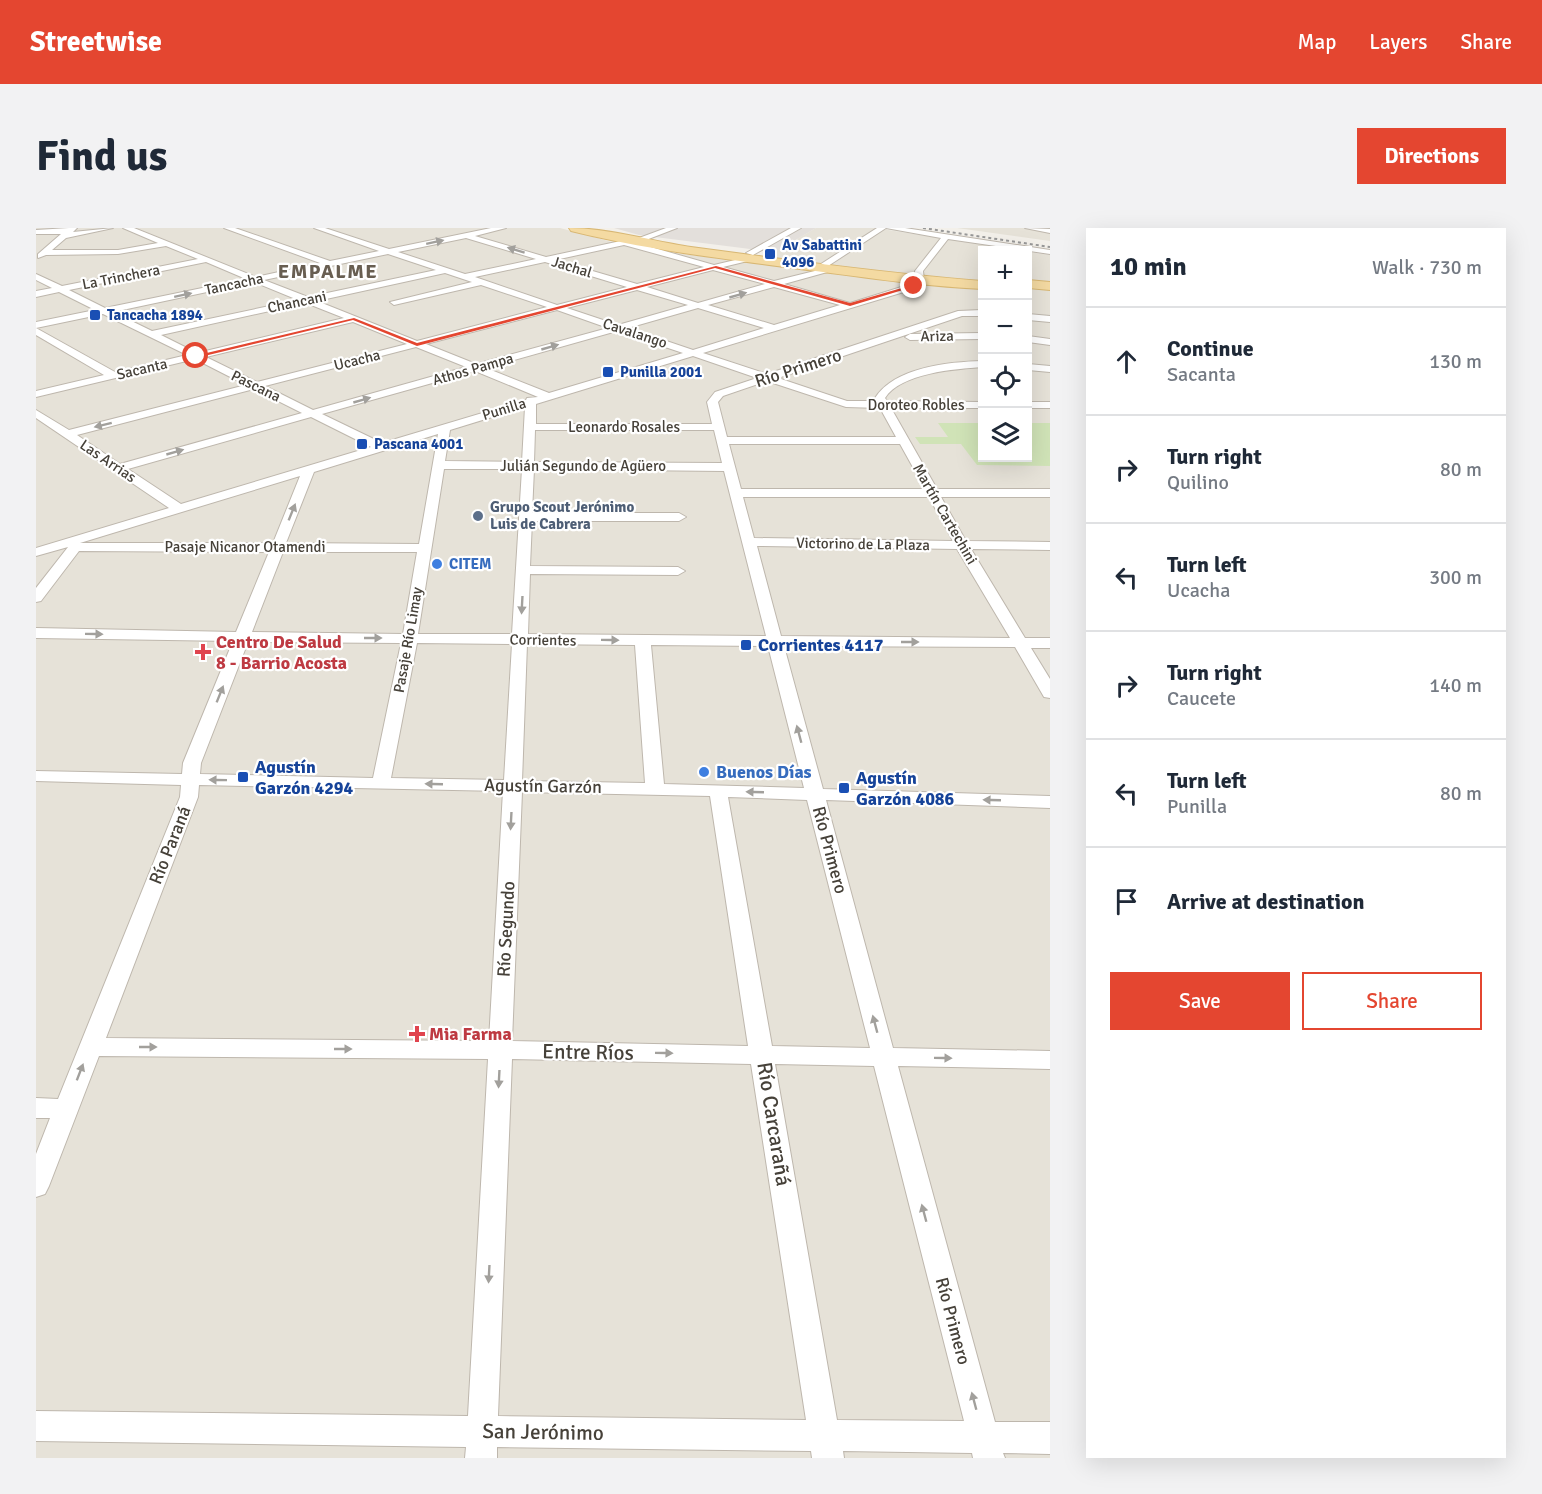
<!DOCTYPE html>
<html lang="en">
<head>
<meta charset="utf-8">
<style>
  body { margin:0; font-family:Signika,sans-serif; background:#f2f2f3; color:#1f2937 }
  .controls { position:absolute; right:18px; top:18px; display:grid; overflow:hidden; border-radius:0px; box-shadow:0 6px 24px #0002 }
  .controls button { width:54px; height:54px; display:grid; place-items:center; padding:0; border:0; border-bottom:2px solid #e0e1e3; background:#fff; color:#1f2937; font:30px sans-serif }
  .stop { position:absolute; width:18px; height:18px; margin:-14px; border:4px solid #e44630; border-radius:50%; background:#fff }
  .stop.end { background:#e44630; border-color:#fff; box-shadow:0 2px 6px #0008 }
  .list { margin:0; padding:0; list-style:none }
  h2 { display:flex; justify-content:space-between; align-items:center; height:78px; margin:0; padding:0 24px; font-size:26px }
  h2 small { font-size:20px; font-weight:400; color:#747a83 }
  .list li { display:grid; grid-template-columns:39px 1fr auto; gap:18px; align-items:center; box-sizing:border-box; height:108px; padding:0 24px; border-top:2px solid #e0e1e3 }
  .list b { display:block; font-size:22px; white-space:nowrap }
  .list p { margin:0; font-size:20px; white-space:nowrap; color:#747a83 }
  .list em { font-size:20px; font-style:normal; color:#747a83 }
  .actions { display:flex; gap:12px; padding:18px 24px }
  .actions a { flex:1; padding:14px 0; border:2px solid #e44630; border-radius:0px; text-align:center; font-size:21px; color:#e44630 }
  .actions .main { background:#e44630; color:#fff }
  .icon { flex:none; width:33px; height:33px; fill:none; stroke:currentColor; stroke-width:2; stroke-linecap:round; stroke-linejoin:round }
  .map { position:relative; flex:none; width:1014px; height:1230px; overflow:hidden; border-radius:0px }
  header { display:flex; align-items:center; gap:36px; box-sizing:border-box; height:84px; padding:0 30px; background:#e44630; color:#fff }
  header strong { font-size:28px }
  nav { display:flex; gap:33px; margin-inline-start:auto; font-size:21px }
  .intro { display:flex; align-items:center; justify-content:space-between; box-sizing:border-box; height:144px; padding:0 36px }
  h1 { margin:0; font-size:42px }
  .button { padding:15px 27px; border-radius:0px; background:#e44630; color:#fff; font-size:21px; font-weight:700 }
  main { display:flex; gap:36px; padding:0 36px }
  aside { flex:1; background:#fff; border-radius:0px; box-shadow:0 6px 24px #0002 }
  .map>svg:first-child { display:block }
  .residential { fill:#e6e2d8 }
  .industrial { fill:#e3dfdb }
  .green { fill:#d0e3b7 }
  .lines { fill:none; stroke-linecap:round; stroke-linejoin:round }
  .street-casing { stroke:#beb7ad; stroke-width:2 }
  .primary-casing { stroke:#d8b773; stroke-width:2 }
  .street { fill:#fff; fill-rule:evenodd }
  .primary { fill:#f4daa2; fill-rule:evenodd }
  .rail { stroke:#979797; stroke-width:2; stroke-dasharray:3 3; stroke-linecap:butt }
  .oneway { fill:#a2a09c }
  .route { fill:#e44630 }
  .transit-dot { fill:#1a4fb4; stroke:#fff; stroke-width:2 }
  .service-dot { fill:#5c6f8a; stroke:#fff; stroke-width:2 }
  .shop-dot { fill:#3f7fe0; stroke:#fff; stroke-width:2 }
  .health-dot { fill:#e0444e; stroke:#fff; stroke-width:2 }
  .labels { text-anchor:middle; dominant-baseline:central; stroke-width:4.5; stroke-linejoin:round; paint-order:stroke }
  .far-transit-label { font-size:15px; font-weight:bold; fill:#164399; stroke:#fff; text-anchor:start }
  .far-street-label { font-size:15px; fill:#464139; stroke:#fff }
  .far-service-label { font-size:15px; font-weight:bold; fill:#4e5e75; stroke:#fff; text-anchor:start }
  .far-shop-label { font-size:15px; font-weight:bold; fill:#366cbe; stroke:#fff; text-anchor:start }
  .street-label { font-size:18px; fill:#464139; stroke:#fff }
  .health-label { font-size:18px; font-weight:bold; fill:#be3a42; stroke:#fff; text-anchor:start }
  .transit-label { font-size:18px; font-weight:bold; fill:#164399; stroke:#fff; text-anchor:start }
  .shop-label { font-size:18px; font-weight:bold; fill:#366cbe; stroke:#fff; text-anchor:start }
  .far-district-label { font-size:20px; font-weight:bold; letter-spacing:1.5px; fill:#685e51; stroke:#fff }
  .near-street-label { font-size:21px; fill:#464139; stroke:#fff }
</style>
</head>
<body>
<header>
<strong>Streetwise</strong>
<nav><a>Map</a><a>Layers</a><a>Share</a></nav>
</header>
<div class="intro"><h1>Find us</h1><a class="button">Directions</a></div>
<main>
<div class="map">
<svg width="1014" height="1230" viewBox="0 0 1014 1230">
  <rect width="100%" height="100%" fill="#f3f0ea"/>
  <path class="residential" d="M0,0H524L598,20L720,35L780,0H839L982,22H946V230H992V24L1014,27V1230H0Z
    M921,0H1014V13Z"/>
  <path class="industrial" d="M578,0H780L739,24L603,7Z"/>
  <path class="green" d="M902,195H946V230H992V195H1014V238L941,237L925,216H884L879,209H912Z"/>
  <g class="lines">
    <defs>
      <path id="street" d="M33,0H41L37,4L77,0L30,10L16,22H82L122,15L87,0H98L220,49L284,35L188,0H199L294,33L343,23L278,0H289L353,21L455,0H470L439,8L510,29L594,11L597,14L678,37L716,28V32L687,39L738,53L795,39V43L748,56L814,75L875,56L880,51L879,43L905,10L850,0H869L1014,22V26L912,11L887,43L888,52L881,60L667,125L731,146L922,83L946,82V88H926L742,150L811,173H840L839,170C859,139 912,134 946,133V139C919,141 865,145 849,170L851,173L946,174V180H855L901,261H1014V269H905L930,313L1014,314V322L935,321L989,410H1014V420H995L1014,451V470L1008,469L979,419L748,418L787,561L1014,568V580L790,572L857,820L1014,823V841L862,838L959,1194H1014V1226L967,1225L969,1230H937L936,1225L807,1223L808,1230H776L775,1223L461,1219V1230H429L430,1219L0,1213V1183L432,1188L452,831L63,828L13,958L9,966L0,969V926L14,890H0V870L22,871L144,569L145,557L0,553V543L146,546L147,535L197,413L0,410V400L200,404L233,324L43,323L5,373L0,374V360L32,319L0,328V320L133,280L0,190V182L33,202L210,157L159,131L0,169V163L68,147L0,107V100L79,144L151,127L67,86L0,100V94L59,82L23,64L0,69V63L16,60L0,52V46L26,58L162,31L130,18L82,26L10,27L2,30V26L25,6H0V2ZM430,10L500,31L429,46L362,24ZM588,17L668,39L601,56L519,32ZM352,26L400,42L272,69L228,52ZM170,34L210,51L69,80L33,62ZM509,34L591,59L521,77L439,49ZM677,42L729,56L662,75L611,59ZM409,45L436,54L354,74L358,77L445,57L511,79L381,113L281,73ZM218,54L262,72L116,103L77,84ZM738,59L804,77L738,97L672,77ZM601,62L652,77L582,97L531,80ZM270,75L308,90L161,125L125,107ZM662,80L728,100L657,122L592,100ZM521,82L572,100L440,136L390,116ZM317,94L371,116L221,154L170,129ZM581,103L647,125L513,165L450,140ZM380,119L430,139L277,182L229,158ZM657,128L721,150L679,164L671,174L676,196H500V176ZM439,143L502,169L491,170L490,172L346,215L286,186ZM731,153L810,179L844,180L860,209H691L682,174L687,168ZM218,161L266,185L84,236L41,207ZM489,179L486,234L409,233L414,202ZM275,189L335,219L145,276L92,241ZM499,202H678L686,235L498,234ZM402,206L383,316L250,315L278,244ZM693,216H864L889,261H705ZM408,241H486L476,406H382ZM498,241L688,243L730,408L492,406L494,346L642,347L649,343L642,339L494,338L496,293H643L650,289L643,285H496ZM264,248L237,315H44ZM707,269H893L917,313L718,310ZM721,318L921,321L974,410L745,408ZM247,324H381L367,406L216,404ZM212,414L365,415L337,550L164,546L165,535ZM381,415L476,416L468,552L355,550ZM491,416L599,417L609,555L486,553ZM615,417L732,418L768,560L628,556ZM163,557L467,563L453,813L70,810L162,569ZM486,564L674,568L712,818L476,813ZM692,569L771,572L834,820L736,818ZM476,831L715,836L770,1192L462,1188ZM739,836L838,838L928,1193L801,1192Z
        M630,0H641L610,12L603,10Z
        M755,0H765L717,27L710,25Z
        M841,0H850L792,38L785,36Z
        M989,0L1014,1V5Z
        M992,86L1014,88V94L992,92Z
        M946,105V111L874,112L869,109L874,106Z
        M992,108L1014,111V117L992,114Z
        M992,136L1014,138V144L992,142Z
        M992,174H1014V180H992Z"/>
      <path id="primary" d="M533,0C573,0 615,13 655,19C752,32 849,45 946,53V61C883,58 819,48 756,40C681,30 607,21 535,3Z
        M992,52L1014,54V62L992,60Z"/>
    </defs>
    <use href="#street" class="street-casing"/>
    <use href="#primary" class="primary-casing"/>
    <use href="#street" class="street"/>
    <use href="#primary" class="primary"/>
    <path class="rail" d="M887,0L1014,19"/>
  </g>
  <defs><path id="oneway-solid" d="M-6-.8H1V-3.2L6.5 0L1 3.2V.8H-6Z" transform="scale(1.5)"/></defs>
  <g class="oneway">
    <use href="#oneway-solid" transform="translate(399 14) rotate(-12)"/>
    <use href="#oneway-solid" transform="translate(480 22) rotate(-163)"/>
    <use href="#oneway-solid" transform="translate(147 67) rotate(-12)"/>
    <use href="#oneway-solid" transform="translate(702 67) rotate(-16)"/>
    <use href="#oneway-solid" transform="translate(514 119) rotate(-16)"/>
    <use href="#oneway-solid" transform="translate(326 172) rotate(-16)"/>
    <use href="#oneway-solid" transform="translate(67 197) rotate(166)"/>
    <use href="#oneway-solid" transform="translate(139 224) rotate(-16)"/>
    <use href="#oneway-solid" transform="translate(256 284) rotate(-68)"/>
    <use href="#oneway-solid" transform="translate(486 377) rotate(93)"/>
    <use href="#oneway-solid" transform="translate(58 406) rotate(1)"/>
    <use href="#oneway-solid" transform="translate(337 410)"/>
    <use href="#oneway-solid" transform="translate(574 412) rotate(1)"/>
    <use href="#oneway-solid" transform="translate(874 414)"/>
    <use href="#oneway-solid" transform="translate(184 466) rotate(-68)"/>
    <use href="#oneway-solid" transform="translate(763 506) rotate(-105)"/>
    <use href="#oneway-solid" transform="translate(182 552) rotate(-179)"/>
    <use href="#oneway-solid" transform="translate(398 556) rotate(-178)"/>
    <use href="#oneway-solid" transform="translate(719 564) rotate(-178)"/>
    <use href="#oneway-solid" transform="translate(956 572) rotate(-178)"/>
    <use href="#oneway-solid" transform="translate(475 593) rotate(93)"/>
    <use href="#oneway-solid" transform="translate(839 796) rotate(-105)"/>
    <use href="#oneway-solid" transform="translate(112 819)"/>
    <use href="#oneway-solid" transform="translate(307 821)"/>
    <use href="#oneway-solid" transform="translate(628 825) rotate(1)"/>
    <use href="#oneway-solid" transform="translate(907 830) rotate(1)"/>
    <use href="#oneway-solid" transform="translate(44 844) rotate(-69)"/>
    <use href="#oneway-solid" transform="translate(463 851) rotate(93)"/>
    <use href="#oneway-solid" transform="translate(888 985) rotate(-105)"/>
    <use href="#oneway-solid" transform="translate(453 1046) rotate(93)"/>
    <use href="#oneway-solid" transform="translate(938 1173) rotate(-105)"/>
  </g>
  <path class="route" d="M680,38L814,75L876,57L880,58L814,78L679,40L381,118L317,92L160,130L158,128L318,90L381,115Z"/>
  <g class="transit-dot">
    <rect x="728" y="20" width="12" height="12" rx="3"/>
    <rect x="53" y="81" width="12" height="12" rx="3"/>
    <rect x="566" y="138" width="12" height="12" rx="3"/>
    <rect x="320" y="210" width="12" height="12" rx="3"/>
    <rect x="704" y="411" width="12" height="12" rx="3"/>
    <rect x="201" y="543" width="12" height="12" rx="3"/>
    <rect x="802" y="554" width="12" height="12" rx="3"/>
  </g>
  <circle class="service-dot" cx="442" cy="288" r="6"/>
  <g class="shop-dot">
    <circle cx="401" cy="336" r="6"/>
    <circle cx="668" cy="544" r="6"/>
  </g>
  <g class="health-dot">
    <path d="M164 415h6v6h6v6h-6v6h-6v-6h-6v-6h6z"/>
    <path d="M378 797h6v6h6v6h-6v6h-6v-6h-6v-6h6z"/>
  </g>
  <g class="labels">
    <g class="far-transit-label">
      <text x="746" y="17">Av Sabattini<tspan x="746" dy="17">4096</tspan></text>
      <text x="71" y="87">Tancacha 1894</text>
      <text x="584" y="144">Punilla 2001</text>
      <text x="338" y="216">Pascana 4001</text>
    </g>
    <g class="far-street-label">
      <text transform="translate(536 39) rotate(17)">Jachal</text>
      <text transform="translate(85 49) rotate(-11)">La Trinchera</text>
      <text transform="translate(198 56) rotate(-12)">Tancacha</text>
      <text transform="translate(261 74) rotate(-12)">Chancani</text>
      <text transform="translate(599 105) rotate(18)">Cavalango</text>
      <text transform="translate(901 108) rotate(-1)">Ariza</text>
      <text transform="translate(321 132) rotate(-14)">Ucacha</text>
      <text transform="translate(106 141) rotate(-13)">Sacanta</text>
      <text transform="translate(437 141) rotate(-16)">Athos Pampa</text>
      <text transform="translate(220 158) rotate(26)">Pascana</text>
      <text x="880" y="177">Doroteo Robles</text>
      <text transform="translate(468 181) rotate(-17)">Punilla</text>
      <text x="588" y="199">Leonardo Rosales</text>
      <text transform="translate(72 233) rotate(34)">Las Arrias</text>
      <text x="547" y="238">Julián Segundo de Agüero</text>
      <text transform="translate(909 286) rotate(60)">Martín Cartechini</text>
      <text transform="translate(827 316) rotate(1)">Victorino de La Plaza</text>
      <text x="209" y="319">Pasaje Nicanor Otamendi</text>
      <text transform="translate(372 412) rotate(-80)">Pasaje Río Limay</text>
      <text transform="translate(507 412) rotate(1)">Corrientes</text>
    </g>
    <g class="far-service-label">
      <text x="454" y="279">Grupo Scout Jerónimo<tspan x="454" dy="17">Luis de Cabrera</tspan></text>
    </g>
    <g class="far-shop-label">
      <text x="413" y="336">CITEM</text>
    </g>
    <g class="street-label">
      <text transform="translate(762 140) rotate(-18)">Río Primero</text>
      <text transform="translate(507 558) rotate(1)">Agustín Garzón</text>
      <text transform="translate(134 617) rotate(-68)">Río Paraná</text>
      <text transform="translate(794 622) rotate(75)">Río Primero</text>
      <text transform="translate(470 701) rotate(-87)">Río Segundo</text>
      <text transform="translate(917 1093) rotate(75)">Río Primero</text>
    </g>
    <g class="health-label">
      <text x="180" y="414">Centro De Salud<tspan x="180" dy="21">8 - Barrio Acosta</tspan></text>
      <text x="393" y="806">Mia Farma</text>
    </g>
    <g class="transit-label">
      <text x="722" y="417">Corrientes 4117</text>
      <text x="219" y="539">Agustín<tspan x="219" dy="21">Garzón 4294</tspan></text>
      <text x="820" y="550">Agustín<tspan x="820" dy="21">Garzón 4086</tspan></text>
    </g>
    <g class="shop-label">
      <text x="680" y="544">Buenos Días</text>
    </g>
    <g class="far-district-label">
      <text x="292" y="43">EMPALME</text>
    </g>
    <g class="near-street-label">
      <text transform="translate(552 824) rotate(1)">Entre Ríos</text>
      <text transform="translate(738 896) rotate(81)">Río Carcarañá</text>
      <text transform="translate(507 1204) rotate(1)">San Jerónimo</text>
    </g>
  </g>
</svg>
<div class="controls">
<button>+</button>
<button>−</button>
<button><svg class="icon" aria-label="locate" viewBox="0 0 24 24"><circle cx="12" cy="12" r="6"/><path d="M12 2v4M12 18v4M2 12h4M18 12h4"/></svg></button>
<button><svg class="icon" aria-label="layers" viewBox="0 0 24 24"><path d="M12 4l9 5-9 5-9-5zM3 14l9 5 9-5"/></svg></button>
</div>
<div class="stop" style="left:160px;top:128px"></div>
<div class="stop end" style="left:878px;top:58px"></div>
</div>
<aside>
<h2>10 min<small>Walk · 730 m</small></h2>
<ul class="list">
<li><svg class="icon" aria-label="ahead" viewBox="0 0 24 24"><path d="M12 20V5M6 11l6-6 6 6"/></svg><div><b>Continue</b><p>Sacanta</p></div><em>130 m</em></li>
<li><svg class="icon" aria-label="right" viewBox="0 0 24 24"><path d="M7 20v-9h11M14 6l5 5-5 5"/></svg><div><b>Turn right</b><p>Quilino</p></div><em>80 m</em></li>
<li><svg class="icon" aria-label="left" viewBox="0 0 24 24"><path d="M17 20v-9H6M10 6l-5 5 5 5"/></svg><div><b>Turn left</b><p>Ucacha</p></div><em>300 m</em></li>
<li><svg class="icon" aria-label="right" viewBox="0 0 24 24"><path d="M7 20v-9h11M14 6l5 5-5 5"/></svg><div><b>Turn right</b><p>Caucete</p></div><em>140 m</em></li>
<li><svg class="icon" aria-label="left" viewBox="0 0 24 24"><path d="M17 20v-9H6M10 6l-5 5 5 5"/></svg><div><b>Turn left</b><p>Punilla</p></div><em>80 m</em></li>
<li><svg class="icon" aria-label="arrive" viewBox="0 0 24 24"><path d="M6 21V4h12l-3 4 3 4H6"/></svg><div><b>Arrive at destination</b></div></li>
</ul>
<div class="actions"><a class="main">Save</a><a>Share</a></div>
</aside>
</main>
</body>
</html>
